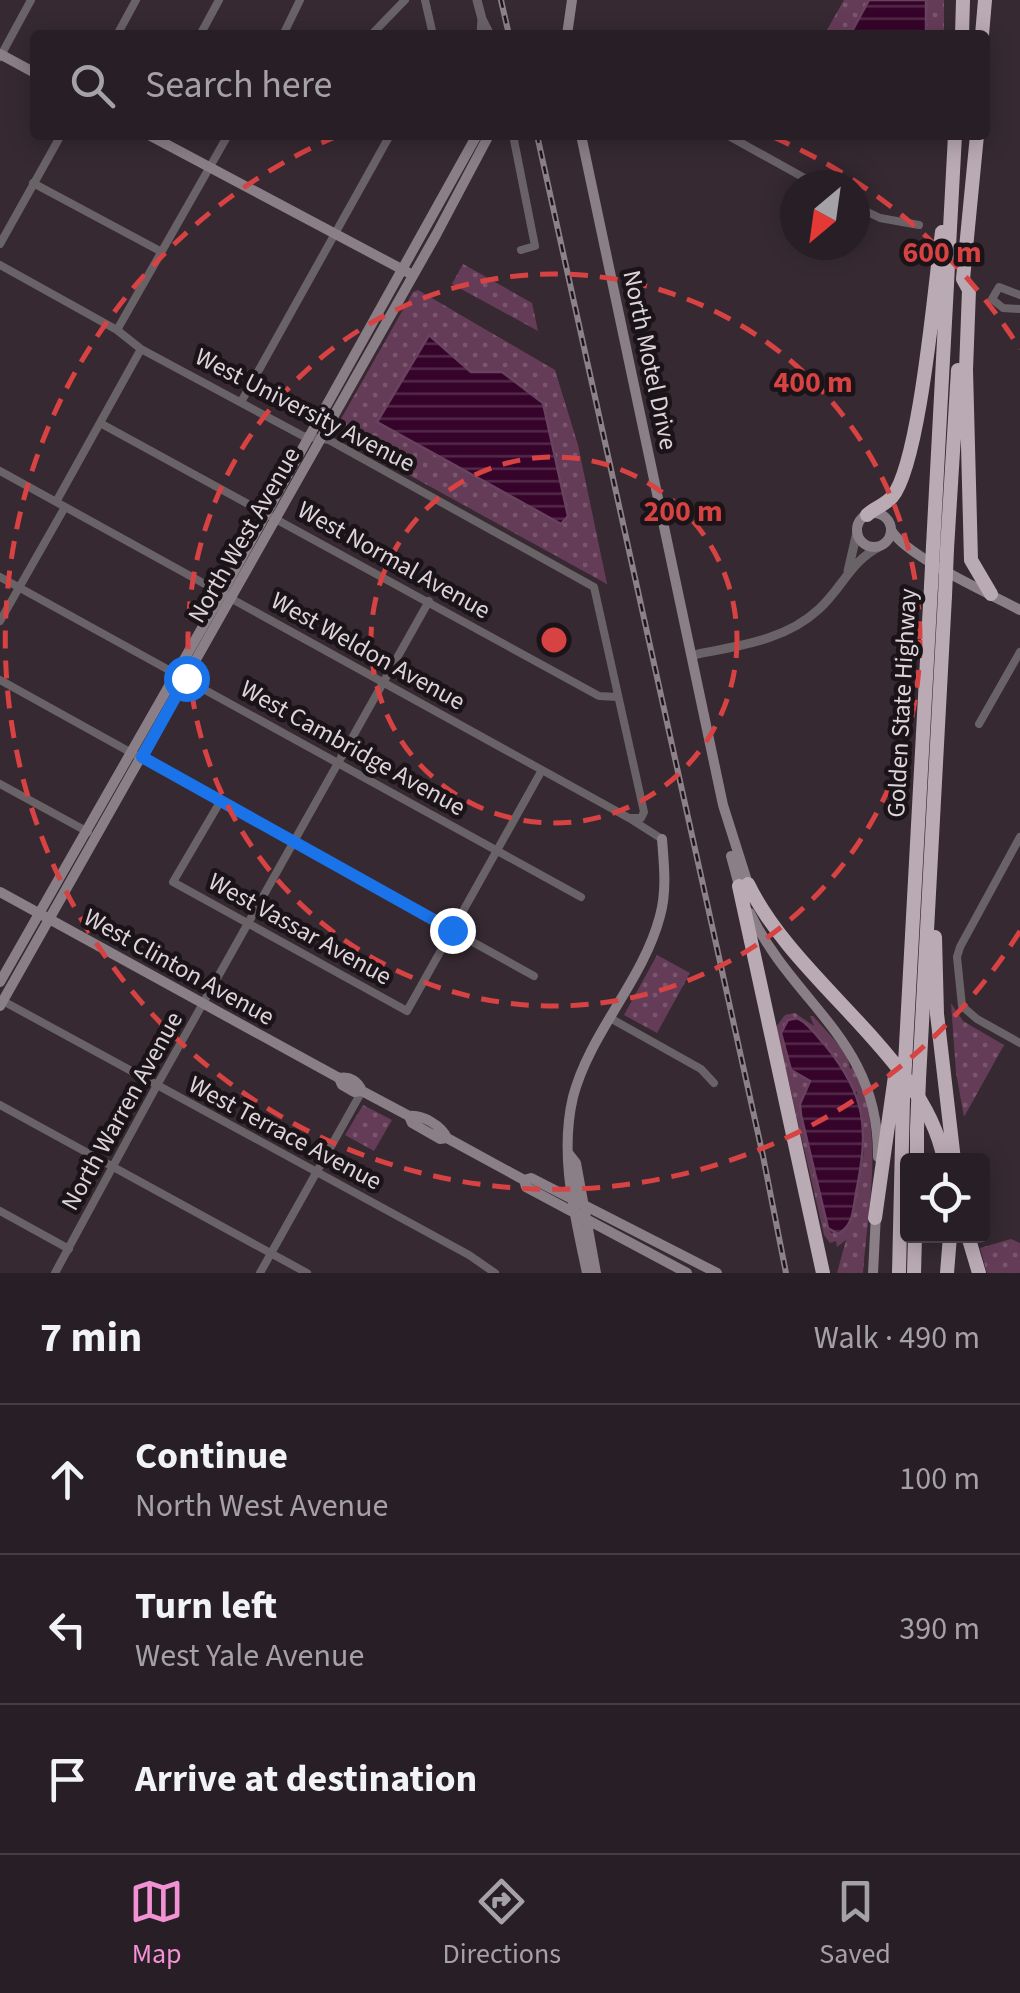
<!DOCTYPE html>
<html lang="en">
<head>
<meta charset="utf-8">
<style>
  body { margin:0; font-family:"Source Sans 3",sans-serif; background:#342c32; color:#f1f3f6 }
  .controls { position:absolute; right:30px; bottom:30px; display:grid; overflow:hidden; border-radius:10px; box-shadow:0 5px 25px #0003 }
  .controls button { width:90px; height:90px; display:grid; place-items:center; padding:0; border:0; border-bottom:2px solid #443d43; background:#281f26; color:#f1f3f6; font:50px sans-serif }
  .compass { position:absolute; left:780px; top:170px; width:90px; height:90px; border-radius:50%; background:#281f26; box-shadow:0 5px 25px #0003; rotate:209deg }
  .stop { position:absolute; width:30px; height:30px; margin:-22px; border:8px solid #1a73e8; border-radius:50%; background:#fff }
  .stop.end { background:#1a73e8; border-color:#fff; box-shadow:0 2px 10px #0008 }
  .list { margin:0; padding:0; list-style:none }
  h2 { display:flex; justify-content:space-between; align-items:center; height:130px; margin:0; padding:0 40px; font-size:42px }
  h2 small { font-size:32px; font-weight:400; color:#a5a2a7 }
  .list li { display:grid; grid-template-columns:65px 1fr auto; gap:30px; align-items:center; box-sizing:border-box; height:150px; padding:0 40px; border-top:2px solid #443d43 }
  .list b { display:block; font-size:38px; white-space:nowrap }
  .list p { margin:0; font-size:32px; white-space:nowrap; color:#a5a2a7 }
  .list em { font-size:32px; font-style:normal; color:#a5a2a7 }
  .icon { flex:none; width:55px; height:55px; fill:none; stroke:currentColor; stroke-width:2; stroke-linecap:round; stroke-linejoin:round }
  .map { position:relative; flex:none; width:1020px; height:1273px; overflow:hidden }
  .search { position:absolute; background:#281f26; box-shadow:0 5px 25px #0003; left:30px; right:30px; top:30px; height:110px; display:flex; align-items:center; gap:25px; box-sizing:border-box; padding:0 35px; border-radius:10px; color:#a5a2a7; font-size:38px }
  .sheet { height:580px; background:#281f26 }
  nav { display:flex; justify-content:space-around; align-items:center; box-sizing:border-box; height:140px; border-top:2px solid #443d43; background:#281f26; font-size:28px; color:#a5a2a7 }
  nav a { display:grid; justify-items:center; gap:5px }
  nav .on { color:#f391d5 }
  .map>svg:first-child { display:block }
  .grass { fill:url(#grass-dots); fill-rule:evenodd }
  .water { fill:url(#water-rules); stroke:#68425f; stroke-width:2.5 }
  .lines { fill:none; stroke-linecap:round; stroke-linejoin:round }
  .minor { stroke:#696267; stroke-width:8 }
  .tertiary { stroke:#696267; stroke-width:9 }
  .secondary { stroke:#8a7f86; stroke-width:10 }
  .motorway { stroke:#baaab4; stroke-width:14 }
  .rail-casing { stroke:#8c8189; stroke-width:6 }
  .rail { stroke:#1a1418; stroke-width:2.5; stroke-dasharray:8; stroke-linecap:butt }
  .motorway-bridge { stroke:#baaab4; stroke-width:14 }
  .route { stroke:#1a73e8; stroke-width:12 }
  .ring { fill:none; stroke:#d74243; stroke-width:5; stroke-dasharray:18 12 }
  .labels { text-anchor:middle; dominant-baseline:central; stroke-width:9; stroke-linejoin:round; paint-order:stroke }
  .street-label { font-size:25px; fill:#ddd4da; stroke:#1a1418 }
  .centre { fill:#d74243; stroke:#1a1418; stroke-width:5 }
  .ring-label { font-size:30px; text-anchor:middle; font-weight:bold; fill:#d74243; stroke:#1a1418; stroke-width:9; stroke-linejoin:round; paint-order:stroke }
</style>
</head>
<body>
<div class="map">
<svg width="1020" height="1273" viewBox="0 0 1020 1273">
  <defs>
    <pattern id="grass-dots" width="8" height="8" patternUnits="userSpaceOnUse" patternTransform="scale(2.5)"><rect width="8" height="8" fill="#653c58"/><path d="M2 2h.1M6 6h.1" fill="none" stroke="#7b576f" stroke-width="1.8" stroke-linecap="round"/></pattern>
    <pattern id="water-rules" width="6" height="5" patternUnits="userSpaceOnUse" patternTransform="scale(2.5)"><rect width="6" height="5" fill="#36042a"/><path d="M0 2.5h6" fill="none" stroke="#532848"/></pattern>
  </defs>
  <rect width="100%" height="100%" fill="#362932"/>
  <path class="grass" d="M844,0H944V35H824Z
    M463,264L532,303L538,331L452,284Z
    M418,290L555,370L578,445L607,584L333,433L413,292Z
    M657,955L690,973L657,1033L624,1015Z
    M951,1003L963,1021L1004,1045L964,1117L956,1072Z
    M795,1013L814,1026L810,1016H813L847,1054L850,1069L853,1067C886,1132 868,1202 863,1273H837L846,1240L837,1247L836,1241L830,1243L824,1235L776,1027L785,1015ZM797,1075L857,1092L864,1153L850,1224L844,1231L831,1233L828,1228L801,1115L803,1095L810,1081Z
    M363,1105L392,1120L374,1151L345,1135Z
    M1011,1239L1020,1243V1273H987L980,1248Z"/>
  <path class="water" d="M869,0H926V35H850Z
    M429,335L471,372H502L543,403L568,516L561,524L377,422Z
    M797,1018C809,1024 816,1035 825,1045C867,1096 869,1129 856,1193C853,1209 854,1225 838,1234L828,1228L801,1115L800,1104L810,1081L791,1070L781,1033L788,1020Z"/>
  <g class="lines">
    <path class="minor" d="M425,0L433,35
      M117,35L136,0
      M200,35L219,0
      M283,35L300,0
      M371,35L405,0
      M0,57L31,0
      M513,135L535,246L521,250
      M727,135L817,185
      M33,183L160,251
      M855,206L880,218L919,225
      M0,244L61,135
      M0,265L117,330L141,349L303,436L329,440L594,587L644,812L641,818H629
      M1020,295L999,287L992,299L1003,308L1020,309
      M117,330L228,135
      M241,402L390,135
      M100,423L599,696L617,697
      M0,471L629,818L662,839
      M56,502L141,349
      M0,577L581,897
      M0,621L65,507
      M0,680L534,976
      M979,724L1020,652
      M0,784L88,832
      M220,802L173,882L407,1011L542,770
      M1020,837L960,947L957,957L962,1006L977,1019L1020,1043
      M3,1001L469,1255L495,1273
      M610,1018L701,1069L714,1083
      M0,1105L307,1273
      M0,1211L69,1249
      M55,1273L156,1087L429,601
      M260,1273L362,1091"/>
    <path class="tertiary" d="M477,0L482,19L481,35
      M482,19L490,35
      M848,571L857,532
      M693,655C737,646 785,641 819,609C842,588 851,561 879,547"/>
    <path class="secondary" d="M567,35L572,0
      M0,54L35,73
      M149,135L409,273
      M581,135L723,805L748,884
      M857 530a17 17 0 1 1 34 0a17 17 0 1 1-34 0Z
      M891,530C907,557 989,593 1020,610
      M731,856L741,893
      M0,892L339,1078C350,1076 358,1081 362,1091
      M750,913C795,1006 879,1040 878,1157
      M0,982L222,593L477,135
      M0,1006L436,235L489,135
      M339,1078L342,1085L354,1092L362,1091L409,1116C422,1114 442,1126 447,1138
      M409,1116L412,1123L440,1139L447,1138L524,1180L526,1187L687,1273
      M569,1154L576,1163L596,1273
      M524,1180L531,1178L717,1273
      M587,1273C575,1215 559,1156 573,1097C590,1032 643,981 660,916C667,891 664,865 662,839
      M873,1273L876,1214"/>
    <path class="motorway" d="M962,35L963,0
      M982,35L985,0
      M977,135L963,279L969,290L966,370L971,560L991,594
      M867,515C874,508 885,505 892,497C920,464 935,283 942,232
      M933,546L955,135
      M947,549L958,370
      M748,884C796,983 925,1057 944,1160
      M739,886L823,1273
      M935,937L937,1014L954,1160
      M905,1064L931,586
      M919,1079L945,596
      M917,1160V1129
      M875,1218L895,1076
      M968,1236L979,1273
      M899,1273L903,1099
      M914,1273L915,1236
      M947,1273L950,1236"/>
    <defs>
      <path id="rail" d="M501,0L509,35
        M537,135L763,1156L786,1273"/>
    </defs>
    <use href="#rail" class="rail-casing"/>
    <use href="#rail" class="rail"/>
    <path class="motorway-bridge" d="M931,586L933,546
      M945,596L947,549
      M903,1099L905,1064
      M917,1129L919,1079"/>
  </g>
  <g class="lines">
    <path class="route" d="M186,678L142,757L452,930"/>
  </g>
  <g class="ring">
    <circle cx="554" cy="640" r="183"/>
    <circle cx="554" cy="640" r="366"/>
    <path d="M1020 931A549 549 0 1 1 335 137M773 137A549 549 0 0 1 1020 349"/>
  </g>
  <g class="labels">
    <g class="street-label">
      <text transform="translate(650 360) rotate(78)">North Motel Drive</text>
      <text transform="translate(305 410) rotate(27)">West University Avenue</text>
      <text transform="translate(244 535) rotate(-60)">North West Avenue</text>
      <text transform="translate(394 560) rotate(29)">West Normal Avenue</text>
      <text transform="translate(368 651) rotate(29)">West Weldon Avenue</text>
      <text transform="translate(902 703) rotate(-87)">Golden State Highway</text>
      <text transform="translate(353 748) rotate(29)">West Cambridge Avenue</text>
      <text transform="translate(300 929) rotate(29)">West Vassar Avenue</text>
      <text transform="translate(179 967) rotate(29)">West Clinton Avenue</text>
      <text transform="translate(122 1111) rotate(-61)">North Warren Avenue</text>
      <text transform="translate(285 1133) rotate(28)">West Terrace Avenue</text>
    </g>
  </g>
  <circle cx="554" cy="640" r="15" class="centre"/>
  <g class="ring-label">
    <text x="942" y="262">600 m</text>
    <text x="813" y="392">400 m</text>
    <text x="683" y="521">200 m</text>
  </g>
</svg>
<div class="controls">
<button><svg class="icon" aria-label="locate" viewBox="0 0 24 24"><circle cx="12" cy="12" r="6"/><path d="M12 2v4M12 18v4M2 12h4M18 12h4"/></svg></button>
</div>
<svg class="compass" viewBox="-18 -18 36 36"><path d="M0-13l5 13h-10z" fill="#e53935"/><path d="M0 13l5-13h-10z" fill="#a5a2a7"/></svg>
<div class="stop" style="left:186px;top:678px"></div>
<div class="stop end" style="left:452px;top:930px"></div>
<div class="search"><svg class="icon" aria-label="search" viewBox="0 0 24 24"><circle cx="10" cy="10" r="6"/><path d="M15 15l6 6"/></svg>Search here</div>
</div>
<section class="sheet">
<h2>7 min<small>Walk · 490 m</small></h2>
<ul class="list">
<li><svg class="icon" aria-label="ahead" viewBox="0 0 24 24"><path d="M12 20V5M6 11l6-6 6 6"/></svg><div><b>Continue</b><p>North West Avenue</p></div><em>100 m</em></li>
<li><svg class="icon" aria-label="left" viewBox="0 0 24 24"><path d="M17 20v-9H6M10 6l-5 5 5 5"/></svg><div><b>Turn left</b><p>West Yale Avenue</p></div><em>390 m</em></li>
<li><svg class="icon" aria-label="arrive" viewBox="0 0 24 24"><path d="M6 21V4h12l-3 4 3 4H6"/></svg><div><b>Arrive at destination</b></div></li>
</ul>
</section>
<nav>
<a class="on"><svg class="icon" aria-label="map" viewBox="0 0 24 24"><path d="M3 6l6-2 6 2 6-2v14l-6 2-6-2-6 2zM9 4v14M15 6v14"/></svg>Map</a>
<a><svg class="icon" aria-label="directions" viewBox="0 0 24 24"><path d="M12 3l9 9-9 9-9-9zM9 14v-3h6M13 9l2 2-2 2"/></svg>Directions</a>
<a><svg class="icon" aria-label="saved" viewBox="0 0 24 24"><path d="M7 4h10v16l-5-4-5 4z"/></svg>Saved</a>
</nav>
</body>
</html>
